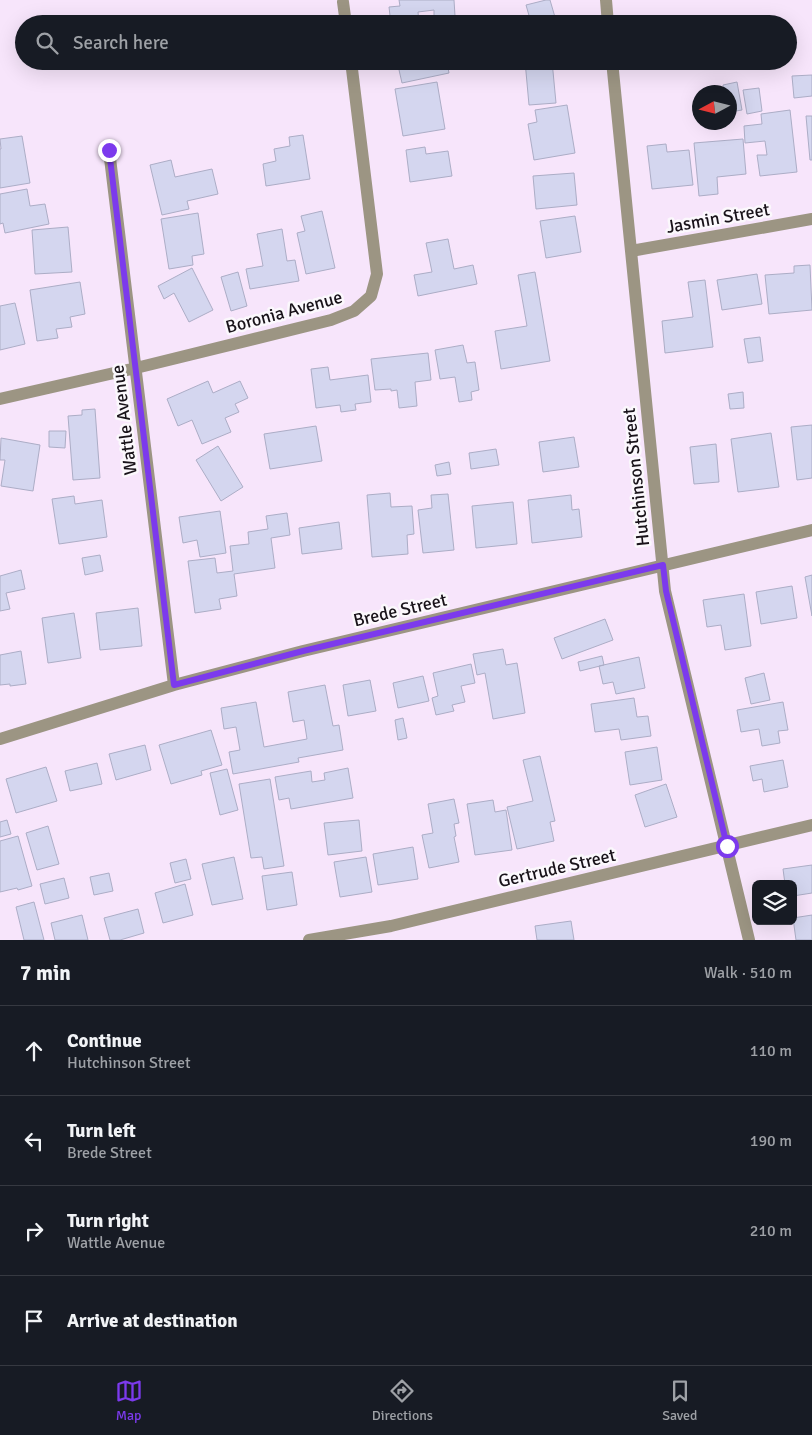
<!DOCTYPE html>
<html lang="en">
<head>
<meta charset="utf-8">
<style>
  body { margin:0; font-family:Signika,sans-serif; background:#20242c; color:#f1f3f6 }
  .controls { position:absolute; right:15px; bottom:15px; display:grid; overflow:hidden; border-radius:8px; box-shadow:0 5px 20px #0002 }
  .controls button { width:45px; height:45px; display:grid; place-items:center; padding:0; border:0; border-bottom:1px solid #363941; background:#171b24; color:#f1f3f6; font:25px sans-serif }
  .compass { position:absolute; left:692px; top:85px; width:45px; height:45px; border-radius:50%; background:#171b24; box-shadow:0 5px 20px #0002; rotate:263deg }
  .stop { position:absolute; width:15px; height:15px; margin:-11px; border:4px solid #7c3aed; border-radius:50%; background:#fff }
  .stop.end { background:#7c3aed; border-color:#fff; box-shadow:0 1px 5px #0008 }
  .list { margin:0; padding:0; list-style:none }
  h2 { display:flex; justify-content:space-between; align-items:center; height:65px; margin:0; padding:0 20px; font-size:21px }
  h2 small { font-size:16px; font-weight:400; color:#9ea1a6 }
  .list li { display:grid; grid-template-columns:32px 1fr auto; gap:15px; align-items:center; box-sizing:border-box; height:90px; padding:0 20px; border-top:1px solid #363941 }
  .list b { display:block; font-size:19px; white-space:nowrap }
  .list p { margin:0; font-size:16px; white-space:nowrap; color:#9ea1a6 }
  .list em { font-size:16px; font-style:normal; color:#9ea1a6 }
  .icon { flex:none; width:28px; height:28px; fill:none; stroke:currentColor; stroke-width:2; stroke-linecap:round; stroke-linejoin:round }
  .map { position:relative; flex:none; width:812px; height:940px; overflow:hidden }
  .search { position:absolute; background:#171b24; box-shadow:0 5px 20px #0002; left:15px; right:15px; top:15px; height:55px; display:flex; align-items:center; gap:12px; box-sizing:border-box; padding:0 18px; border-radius:28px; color:#9ea1a6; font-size:19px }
  .sheet { height:425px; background:#171b24 }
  nav { display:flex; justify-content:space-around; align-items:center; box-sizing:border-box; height:70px; border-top:1px solid #363941; background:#171b24; font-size:14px; color:#9ea1a6 }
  nav a { display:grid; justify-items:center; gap:2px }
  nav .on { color:#7c3aed }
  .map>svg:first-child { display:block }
  .building { fill:#d4d6ef; stroke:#acadc6 }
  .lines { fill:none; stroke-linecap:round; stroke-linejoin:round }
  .minor { stroke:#9c9583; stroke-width:12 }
  .route { stroke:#7c3aed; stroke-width:6 }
  .labels { text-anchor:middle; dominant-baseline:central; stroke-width:5; stroke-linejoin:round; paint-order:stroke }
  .street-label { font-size:18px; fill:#181219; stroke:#fbf8fc }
</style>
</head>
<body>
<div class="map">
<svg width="812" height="940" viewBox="0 0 812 940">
  <rect width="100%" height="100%" fill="#f7e5fb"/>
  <path class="building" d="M399,0H454L455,16L434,18V10L418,12L419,24H391L389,7L400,6Z
    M546,0H550L557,24H521V21L530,19L526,5Z
    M397,61H456L447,63L449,73L402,83Z
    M525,61H552L556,103L529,105Z
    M812,75V96L794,98L792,76Z
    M437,82L445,129L403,136L395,89Z
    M737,82L742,110L730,112V92H724L723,85Z
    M759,88L762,111L747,114L743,90Z
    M567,105L575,153L534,160L528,124L537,122L535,110Z
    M790,110L797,172L760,176L757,155H767L765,141L745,143L744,126L762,124L761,114Z
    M806,116H812V160H810Z
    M303,135L310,179L266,186L263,164L276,161L274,149L290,146L289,137Z
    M22,136L30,183L0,188V149H1L0,139Z
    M743,139L746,174L717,177L718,194L699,196L694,143Z
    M666,144L667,152L689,150L693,185L652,189L647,146Z
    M425,147L426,154L448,151L452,176L410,182L406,150Z
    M171,160L175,177L212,169L218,194L187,201L189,209L162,215L150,165Z
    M574,173L577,205L536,209L533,176Z
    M27,189L30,206L45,204L49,224L5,233L3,223L0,224V194Z
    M322,211L335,268L306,274L297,233L305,231L301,216Z
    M198,213L204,254L192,256L193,265L169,269L161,219Z
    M575,216L581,252L546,258L540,221Z
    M68,227L72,272L35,274L32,230Z
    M282,229L287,261L295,260L299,281L250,289L246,269L263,266L257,234Z
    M448,239L454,269L473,265L477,284L418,296L414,275L432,272L426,243Z
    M810,265L812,310L769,314L765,275L794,273V266Z
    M192,268L213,310L189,322L174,293L164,299L158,286Z
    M238,272L247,306L231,311L221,277Z
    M535,272L550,361L501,369L495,331L527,326L518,275Z
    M757,274L762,304L722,310L717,280Z
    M705,280L713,347L665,353L662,321L693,317L688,282Z
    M80,282L85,314L70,317L72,327L56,329L58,338L37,341L30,290Z
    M15,303L25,344L0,350V306Z
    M760,337L763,361L748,363L744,339Z
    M463,345L467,363L475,362L479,390L471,392L472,400L459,402L455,377L440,379L435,350Z
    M428,353L431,380L415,382L417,406L399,408L397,390L391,391V389L375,390L371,359Z
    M328,367L330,380L368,375L371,402L355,404L356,410L341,412L340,405L316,408L311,369Z
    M208,381L213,393L240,381L248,398L235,404L239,412L225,418L231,432L202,444L192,420L178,426L167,399Z
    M743,392L744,408L730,409L728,394Z
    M95,409L100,478L73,480L68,416L82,415V410Z
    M812,425V478L797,480L791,427Z
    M316,426L322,461L270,469L264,434Z
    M49,431H66L65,448L49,447Z
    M771,433L779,487L738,492L731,439Z
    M574,437L579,467L543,472L539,442Z
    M1,438L40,445L33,491L1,486L5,460H0Z
    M716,444L719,482L694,484L690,447Z
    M218,446L243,487L221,501L196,460Z
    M496,449L499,465L471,469L469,453Z
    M449,462L451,474L437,476L435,465Z
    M390,493L391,507L412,506L414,534L407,535L408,554L372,557L367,495Z
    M448,494L454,550L423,553L418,510L432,508L431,495Z
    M571,495L572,510L579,509L582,537L532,543L528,500Z
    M74,496L75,504L102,500L107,537L59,544L52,499Z
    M513,502L517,544L476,548L472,506Z
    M220,511L226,553L200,557L197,540L183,543L179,517Z
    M287,513L290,535L271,538L275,568L234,574L237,596L219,599L221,609L195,613L188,561L215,558L217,573L233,571L230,546L249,544L248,532L268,529L266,516Z
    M339,522L342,549L302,554L299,528Z
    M100,555L103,571L85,575L82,558Z
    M21,570L25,589L6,593L10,609L0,611V576Z
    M812,575V616L805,577Z
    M792,586L797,618L761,624L756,592Z
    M744,594L751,646L725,650L721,625L707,627L703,600Z
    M138,608L142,646L100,650L96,613Z
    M74,613L81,658L48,663L42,618Z
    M605,619L613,640L562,659L554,638Z
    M503,649L506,665L517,663L525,713L493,719L485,673L477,675L473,654Z
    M21,651L26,684L10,686V684L0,685V655Z
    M602,656L604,665L580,671L578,662Z
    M639,657L645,688L616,694L613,682L603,684L599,666Z
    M471,664L475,683L461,686L465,702L452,705L454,711L436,715L432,698L438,696L433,673Z
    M764,673L770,700L751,704L745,678Z
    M423,676L429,701L398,708L393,683Z
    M370,680L376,711L348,716L343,685Z
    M325,685L333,726L339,725L343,750L298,758L299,762L233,774L229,752L240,750L236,727L224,729L221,708L256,702L264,747L307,739L304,720L293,722L288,692Z
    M634,698L637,717L648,716L651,736L621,740L619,729L595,732L591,704Z
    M783,702L788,730L778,731L780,743L762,746L759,729L741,732L737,710Z
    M403,718L407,738L398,740L395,720Z
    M211,730L222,765L201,771L202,775L171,784L159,745Z
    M145,745L151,770L116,780L109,754Z
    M657,747L662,780L630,785L625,752Z
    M540,756L555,821L550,822L554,841L517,849L507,807L533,801L523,760Z
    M783,760L788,787L764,792L762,779L753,781L750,766Z
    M97,763L102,784L70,791L65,771Z
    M46,767L57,801L16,813L6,779Z
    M348,768L353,798L291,809L289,798L279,800L275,777L311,771L312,782L325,780L324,773Z
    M227,769L238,810L220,815L210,773Z
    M270,779L284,866L264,869L262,857L251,858L239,784Z
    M666,784L677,817L645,827L635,795Z
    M454,799L459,823L454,824L456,836L454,837L459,862L429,868L422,835L433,833L428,804Z
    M493,800L495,812L506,810L512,850L475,855L467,804Z
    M7,820L11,834L0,837V822Z
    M359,820L362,851L328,855L324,823Z
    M48,826L59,864L37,870L26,833Z
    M18,836L32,886L18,890L17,888L0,892V841Z
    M413,847L418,879L378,885L373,854Z
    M234,857L243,899L212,905L202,864Z
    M366,857L372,892L340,897L334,862Z
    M186,859L191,879L175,883L170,863Z
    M812,865V893L793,896V884H785L783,869Z
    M292,872L297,905L267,910L262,876Z
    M109,873L113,891L94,895L90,877Z
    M64,878L69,898L45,904L40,884Z
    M185,884L193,915L163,923L155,893Z
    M34,902L44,940H24L16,907Z
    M138,909L144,933L120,940H110L104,918Z
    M82,915L88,940H55L51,923Z
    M812,915V940H796L793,918Z
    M571,921L574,940H537L535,926Z"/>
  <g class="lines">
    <path class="minor" d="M606,0L608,24
      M343,2L346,24
      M612,61L665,591L749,940
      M109,150L174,685
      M631,251L812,219
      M0,399L136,368L331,320L354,311L371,296L377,274L351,61
      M0,739L174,685L303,651L812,530
      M309,940L391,926L812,825"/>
  </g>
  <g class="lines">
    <path class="route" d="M109,150L174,685L303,651L663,565L666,591L727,846"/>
  </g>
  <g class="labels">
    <g class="street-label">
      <text transform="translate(718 218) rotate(-10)">Jasmin Street</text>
      <text transform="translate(284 312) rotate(-15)">Boronia Avenue</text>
      <text transform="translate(124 420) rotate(-97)">Wattle Avenue</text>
      <text transform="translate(636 477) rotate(-96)">Hutchinson Street</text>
      <text transform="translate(400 610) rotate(-13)">Brede Street</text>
      <text transform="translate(557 868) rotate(-13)">Gertrude Street</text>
    </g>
  </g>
</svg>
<div class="controls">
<button><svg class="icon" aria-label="layers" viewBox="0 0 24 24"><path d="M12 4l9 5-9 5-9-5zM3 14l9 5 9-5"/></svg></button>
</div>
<svg class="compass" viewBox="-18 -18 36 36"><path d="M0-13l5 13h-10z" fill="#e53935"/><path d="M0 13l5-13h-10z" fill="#9ea1a6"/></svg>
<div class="stop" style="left:727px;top:846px"></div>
<div class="stop end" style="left:109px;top:150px"></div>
<div class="search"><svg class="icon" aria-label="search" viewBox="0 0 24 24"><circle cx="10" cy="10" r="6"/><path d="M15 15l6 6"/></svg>Search here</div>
</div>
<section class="sheet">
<h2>7 min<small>Walk · 510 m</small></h2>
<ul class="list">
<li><svg class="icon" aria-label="ahead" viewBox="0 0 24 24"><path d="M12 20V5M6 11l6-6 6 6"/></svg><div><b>Continue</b><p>Hutchinson Street</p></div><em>110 m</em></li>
<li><svg class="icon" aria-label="left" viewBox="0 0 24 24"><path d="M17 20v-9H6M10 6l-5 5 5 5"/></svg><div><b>Turn left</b><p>Brede Street</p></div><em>190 m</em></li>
<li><svg class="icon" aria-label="right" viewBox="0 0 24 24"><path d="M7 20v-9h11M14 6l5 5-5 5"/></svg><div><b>Turn right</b><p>Wattle Avenue</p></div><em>210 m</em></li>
<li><svg class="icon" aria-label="arrive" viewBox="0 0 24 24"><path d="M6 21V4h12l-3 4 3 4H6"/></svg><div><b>Arrive at destination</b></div></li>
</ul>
</section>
<nav>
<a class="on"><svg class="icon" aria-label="map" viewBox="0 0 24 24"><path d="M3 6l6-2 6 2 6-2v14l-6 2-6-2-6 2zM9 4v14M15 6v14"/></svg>Map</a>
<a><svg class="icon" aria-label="directions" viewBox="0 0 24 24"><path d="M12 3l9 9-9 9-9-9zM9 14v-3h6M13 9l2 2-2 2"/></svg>Directions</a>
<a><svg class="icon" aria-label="saved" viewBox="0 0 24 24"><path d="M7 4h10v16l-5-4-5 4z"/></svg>Saved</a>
</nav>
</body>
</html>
